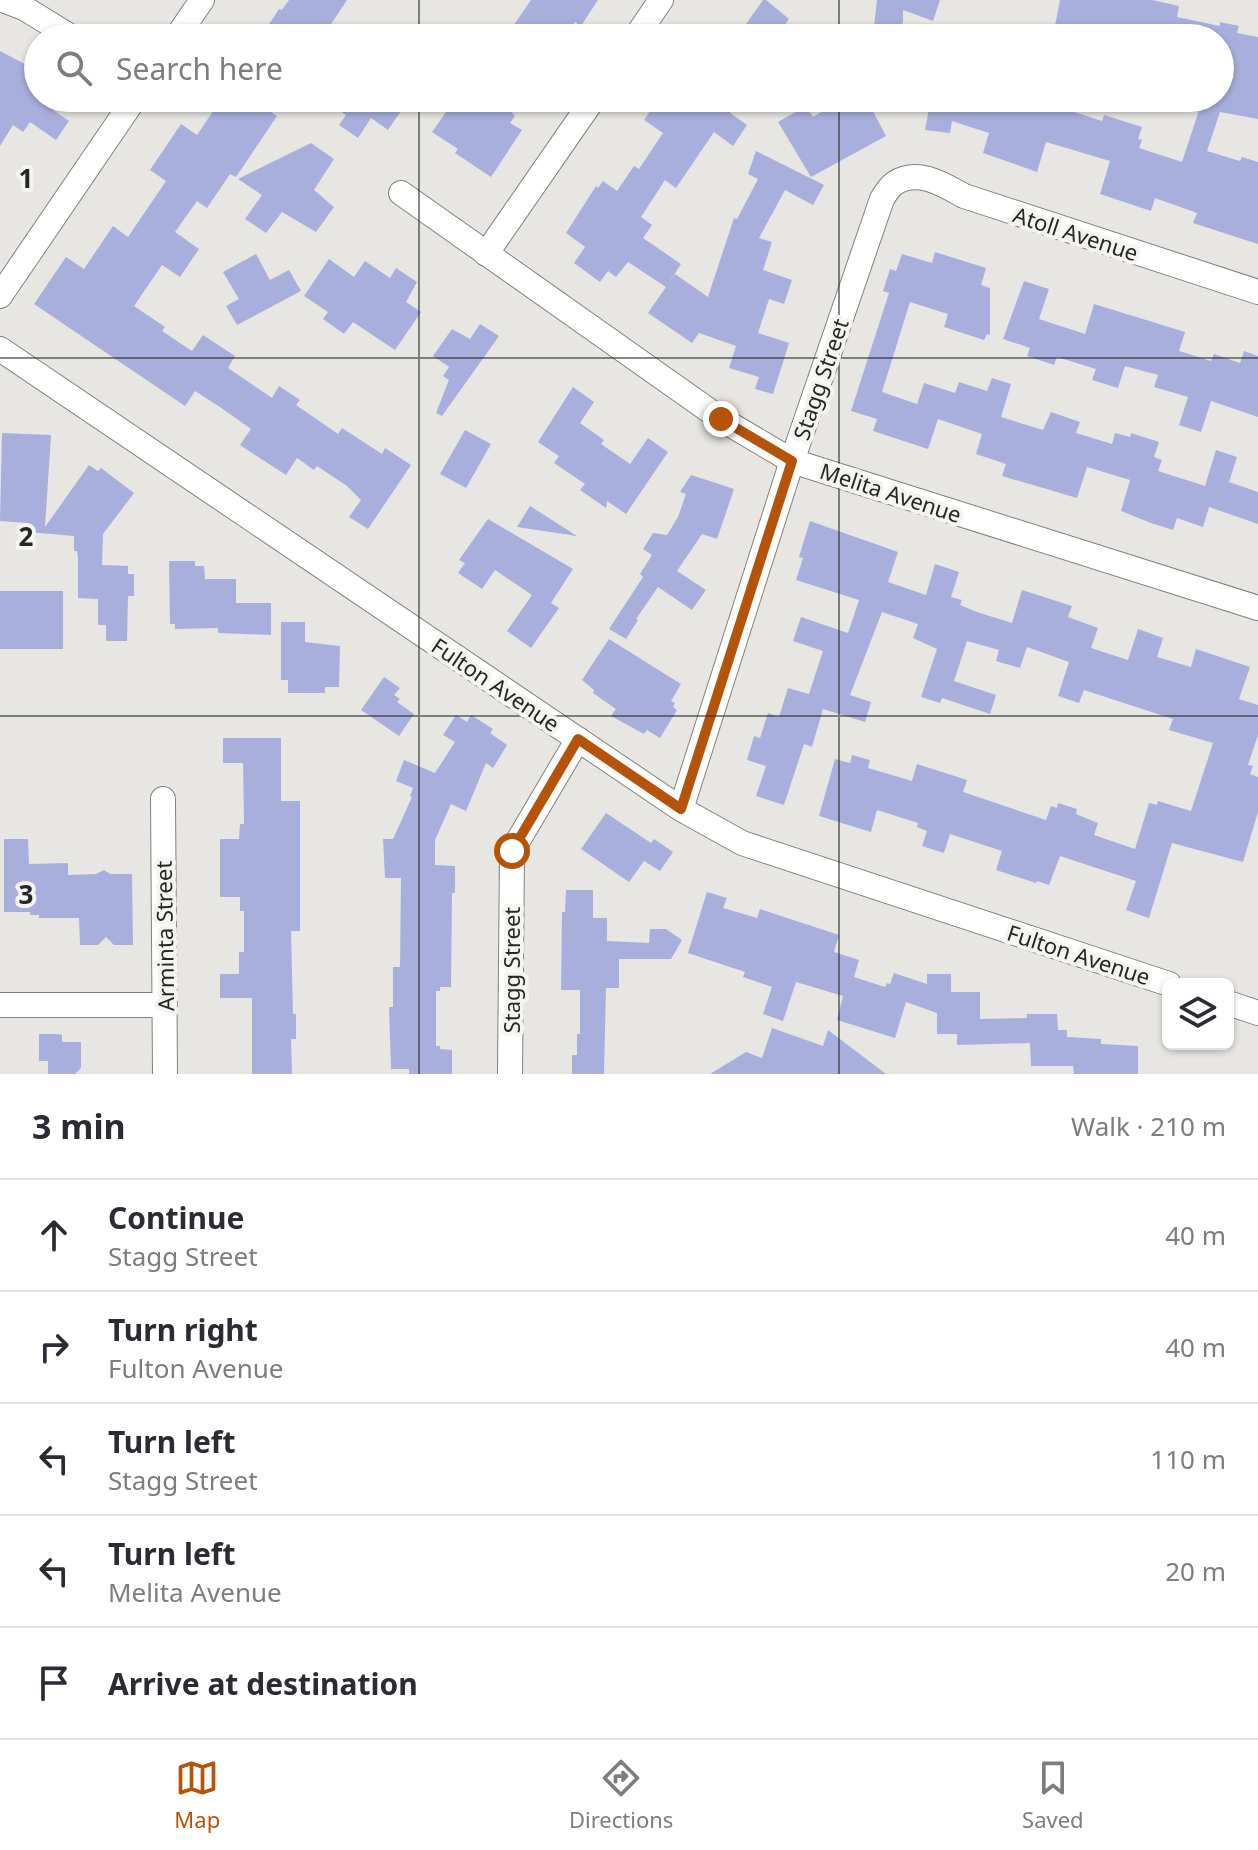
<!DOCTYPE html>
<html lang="en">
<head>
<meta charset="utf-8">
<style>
  body { margin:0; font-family:"Noto Sans",sans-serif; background:#f2f2f3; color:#2b2b33 }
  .controls { position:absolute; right:24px; bottom:24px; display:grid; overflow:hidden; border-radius:12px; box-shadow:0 2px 6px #0004 }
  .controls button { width:72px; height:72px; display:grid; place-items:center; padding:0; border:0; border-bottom:2px solid #e1e1e2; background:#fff; color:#2b2b33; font:40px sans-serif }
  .stop { position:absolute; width:24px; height:24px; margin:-18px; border:6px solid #b45309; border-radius:50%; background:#fff }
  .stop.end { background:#b45309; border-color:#fff; box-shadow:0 2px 8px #0008 }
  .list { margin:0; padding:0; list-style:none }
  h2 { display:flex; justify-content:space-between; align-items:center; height:104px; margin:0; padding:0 32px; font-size:34px }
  h2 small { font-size:26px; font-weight:400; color:#7c7c81 }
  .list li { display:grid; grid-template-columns:52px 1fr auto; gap:24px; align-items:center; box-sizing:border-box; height:112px; padding:0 32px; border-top:2px solid #e1e1e2 }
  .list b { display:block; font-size:30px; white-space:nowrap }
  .list p { margin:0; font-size:26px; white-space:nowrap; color:#7c7c81 }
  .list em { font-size:26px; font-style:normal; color:#7c7c81 }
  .icon { flex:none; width:44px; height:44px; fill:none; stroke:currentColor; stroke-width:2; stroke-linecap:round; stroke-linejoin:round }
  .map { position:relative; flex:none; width:1258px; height:1074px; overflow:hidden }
  .search { position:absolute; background:#fff; box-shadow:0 2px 6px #0004; left:24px; right:24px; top:24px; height:88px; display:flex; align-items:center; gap:20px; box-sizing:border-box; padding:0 28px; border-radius:44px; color:#7c7c81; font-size:30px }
  .sheet { height:664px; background:#fff }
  nav { display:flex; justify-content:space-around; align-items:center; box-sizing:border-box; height:112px; border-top:2px solid #e1e1e2; background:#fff; font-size:22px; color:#7c7c81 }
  nav a { display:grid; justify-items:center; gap:4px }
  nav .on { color:#b45309 }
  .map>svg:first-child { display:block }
  .building { fill:#a9afdc }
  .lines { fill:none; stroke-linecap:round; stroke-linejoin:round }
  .minor-casing { stroke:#81807d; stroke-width:26 }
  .minor { stroke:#fff; stroke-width:24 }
  .route { stroke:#b45309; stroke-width:10 }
  .grid { fill:none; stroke:#262624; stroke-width:2; stroke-opacity:0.55 }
  .labels { text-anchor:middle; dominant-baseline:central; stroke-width:8; stroke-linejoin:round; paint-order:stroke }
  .street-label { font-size:22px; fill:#262624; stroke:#f5f4f0 }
  .grid-label { font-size:26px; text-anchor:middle; font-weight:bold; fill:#262624; stroke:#f5f4f0; stroke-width:8; stroke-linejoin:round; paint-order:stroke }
</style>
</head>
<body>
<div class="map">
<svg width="1258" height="1074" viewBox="0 0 1258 1074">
  <rect width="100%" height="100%" fill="#e7e6e3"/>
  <path class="building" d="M289,0H347L322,38H260L279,9L282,10Z
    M531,0H598L581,26L575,22L564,38H505Z
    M763,0H766L789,19L776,38H736Z
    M877,0H940L933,21L903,10V23L894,28L874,26Z
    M1060,0H1152L1179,6L1177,17L1220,26V22L1239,26L1237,33L1258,37V119L1220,112L1207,151L1240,161L1242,157L1258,162V244L1193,223L1197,213L1155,198L1151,211L1100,194L1110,161L1046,142L1037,172L983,153L989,133L952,121L950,133L925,130L931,98H1012L1036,106L1038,101L1053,98L1065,109L1102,121L1104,115L1142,127L1138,139L1142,140L1139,148L1182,162L1203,98H1220V38H1085L1054,31Z
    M0,51L38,71V98H43L56,106L53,110L69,121L56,140L30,122L23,132L13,125L0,146Z
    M222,98H276L268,110L277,116L236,177L230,174L207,208L197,201L175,232L199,249L180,277L162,265L134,306L165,327L162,331L192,351L203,335L235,356L228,368L272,398L279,386L300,400L296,405L338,434L342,428L382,454L385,448L411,465L368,529L349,517L361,500L347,486L317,466L314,470L297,458L286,475L240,445L251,429L220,407L195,391L185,406L34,304L66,257L84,269L113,226L128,237L166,181L150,170L181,124L197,135Z
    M320,98H410L388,130L371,118L358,138L339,125L346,115Z
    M456,98H488L506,106L515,116L510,123L522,130L491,177L455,153L458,149L432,132Z
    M659,98H740L730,113L747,125L733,146L714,132L676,188L665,180L641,217L652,225L643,238L681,264L666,287L628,262L616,277L608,271L600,282L574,263L585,247L566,233L596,186L598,188L603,181L617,191L634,166L639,169L663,133L644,120Z
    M845,98H866L886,136L811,177L778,122L806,106L813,117Z
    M311,143L334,159L314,190L334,207L316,232L282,212L266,233L245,219L262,195L238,179Z
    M756,151L824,185L813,205L785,190L759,238L772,242L763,270L792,280L784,304L769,299L758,333L789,343L773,394L755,389L759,377L729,368L736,346L699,333L692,343L648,313L675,274L708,297L734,218L737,219L758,179L748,174Z
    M935,252L986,268L981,285L990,288V335L987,334L984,340L944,327L948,314L910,302L882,392L917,404L924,383L955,393L959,382L987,391L992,378L1011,384L1001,417L1043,430L1051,412L1080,422L1076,433L1112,444L1115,433L1130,437L1131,433L1159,442L1154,457L1162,460L1158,471L1205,486L1216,450L1237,457L1229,482L1258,492V524L1209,507L1203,527L1177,518L1173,530L1151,523L1121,511L1130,480L1087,467L1077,498L1002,476L1006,464L976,454L982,434L938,419L928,449L873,431L877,419L851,411L889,293L883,291L890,269L896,271L902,254L932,263Z
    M256,254L270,280L289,270L301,291L237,325L226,306L239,299L223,272Z
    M329,259L354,277L365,261L390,278L396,268L417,282L406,302L421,312L395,350L353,322L344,334L323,319L328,312L304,296Z
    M1024,281L1049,289L1039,319L1085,334L1094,304L1185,332L1179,351L1211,361L1214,354L1240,363L1244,351L1258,356V417L1211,401L1201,432L1179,425L1188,397L1154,387L1158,375L1125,366L1118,388L1092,380L1096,369L1057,357L1054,365L1027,356L1030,348L1003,339Z
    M480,324L499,336L442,416L436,413L449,380L443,376L449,367L433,356L452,329L470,339Z
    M573,387L594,402L580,423L604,440L601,444L630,464L648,438L668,452L626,514L607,501L606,508L580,490L585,484L554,463L559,456L538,442Z
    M465,430L491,444L466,488L440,474Z
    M2,433L51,435L45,527L89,465L98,471L101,468L134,493L103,534L102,565L128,566V574H134V596H128L127,641H106V625H98V599L78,598V558L77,551H74V536L28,532V523L0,521Z
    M691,475L734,489L717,539L702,534L677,571L706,590L692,610L658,587L636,619L638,620L626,639L609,629L643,577L640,574L652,555L643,549L653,533L667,535L678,517L686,494L680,492Z
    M530,506L577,536L517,527Z
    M488,519L573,569L551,603L559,608L531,648L507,631L532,595L495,570L482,589L458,573L465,563L459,560Z
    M810,521L898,552L888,582L926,595L935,564L959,572L951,597L962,600L960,605L977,612L1012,623L1022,590L1072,606L1068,617L1098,628L1091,648L1128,660L1138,629L1163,638L1157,657L1191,667L1196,649L1250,667L1239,699L1258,705V735L1248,765L1253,766L1250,774L1258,777V812L1243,862L1172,843L1149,918L1126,910L1136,881L1060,856L1049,885L1037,881L1036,883L996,870L1002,851L950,834L944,853L922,846L927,831L917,827L918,823L877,810L871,832L819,816L835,759L850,763L852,755L870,760L868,768L912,781L917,764L967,780L963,792L1046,820L1051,806L1057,808L1058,803L1077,809L1076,814L1098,823L1094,835L1135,849L1149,803L1157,805L1158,801L1191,811L1213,743L1169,730L1173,719L1084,690L1079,703L1058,696L1069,662L1027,647L1020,668L996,661L999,650L967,641L954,681L996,695L990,714L942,698L940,703L921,697L937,649L913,638L918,624L882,612L850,695L871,702L865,722L823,709L812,747L804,744L784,805L756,796L766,766L747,760L754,736L760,738L768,713L779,717L788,688L809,694L823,651L793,641L801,617L848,633L859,600L796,580L803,558L799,557Z
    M169,561H195V566H204L205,579H236V603H271V635L218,633V628L175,629V624H170Z
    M0,591H63V649H0Z
    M281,622H305V642L340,646L339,687H325V693H288V680H281Z
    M609,639L681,684L671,701L675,703L673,707L677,710L660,738L647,730L644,734L611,716L616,709L593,693L594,690L582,680Z
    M384,677L400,688L394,695L400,699L397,702L414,714L399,736L361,710Z
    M456,715L467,722L471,715L493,729L490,733L507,745L493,768L486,763L466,811L451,804L435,840V865L455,866V893H452L451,987H440V991H436V1046H440V1049L452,1050V1074H409V1069H391L389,1007H393V967H400L401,878H385L383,839H393L412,797L410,796L413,788L396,781L404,760L435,773L455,742L443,735Z
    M223,738H281V801H300V931H291L293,1014H296V1039H291L292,1074H252V998H220V974H239V952H244V911H240V897H220V839H239L240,824H244L243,763H223Z
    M606,813L651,843L654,839L673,852L660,871L644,861L629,882L581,849Z
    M4,839H28L29,864L68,863V875L96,874L104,870L110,874H132L133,945H114L106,937L98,945H80L79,918H39V915H30V912H4Z
    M566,890H593V918H607V941L649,943L650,929H666L682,940L671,959H619V988H606L604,1074H572V1055H577V1034H580V990H561L562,912H565Z
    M707,892L727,898L723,908L757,918L760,909L839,935L834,952L859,960L854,977L885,987L887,983L890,984L894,973L927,984V974H951V992H980V1019L1027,1018V1014H1057L1058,1030H1067V1037L1101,1039V1044L1138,1046V1074H1074L1073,1066H1031L1030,1043L957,1045V1034H937V1013L906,1002L895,1038L837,1020L843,996L796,982L783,1021L763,1014L772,987L743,977L745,972L688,953Z
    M772,1028L823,1046L828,1030L886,1074H710L746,1052L762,1058Z
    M39,1034H58L62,1035V1042H81V1068L75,1074H48V1061H39Z"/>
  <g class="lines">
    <defs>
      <path id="minor" d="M3,0L24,8L73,38
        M176,38L202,0
        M635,38L661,0
        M401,193L721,419L792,461L1258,608
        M486,254L594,98
        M0,296L135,98
        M0,349L681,809L742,843L1169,984
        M163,799L165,1074
        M681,809L792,461L882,199C885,194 890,186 895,183C918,168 944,185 964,196L1258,292
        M1228,1003L1258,1013
        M0,1005H165
        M510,1074L512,851L578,739"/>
    </defs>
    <use href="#minor" class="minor-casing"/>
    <use href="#minor" class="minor"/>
  </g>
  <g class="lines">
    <path class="route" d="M512,851L578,739L681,809L792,461L721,419"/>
  </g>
  <path class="grid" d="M419,0V38M839,0V38M419,98V1074M839,98V1074M0,358H1258M0,716H1258"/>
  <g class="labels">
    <g class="street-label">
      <text transform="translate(1076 233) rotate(18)">Atoll Avenue</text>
      <text transform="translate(820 379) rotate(-71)">Stagg Street</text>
      <text transform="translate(891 492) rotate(18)">Melita Avenue</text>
      <text transform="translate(496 684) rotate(34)">Fulton Avenue</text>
      <text transform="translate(164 936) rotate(-91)">Arminta Street</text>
      <text transform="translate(1079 954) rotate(18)">Fulton Avenue</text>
      <text transform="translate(511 970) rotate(-90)">Stagg Street</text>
    </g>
  </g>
  <g class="grid-label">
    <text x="26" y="188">1</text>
    <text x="26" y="546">2</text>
    <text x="26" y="904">3</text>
  </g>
</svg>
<div class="controls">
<button><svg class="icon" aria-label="layers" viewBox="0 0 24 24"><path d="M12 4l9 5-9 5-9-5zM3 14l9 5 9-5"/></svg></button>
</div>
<div class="stop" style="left:512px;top:851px"></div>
<div class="stop end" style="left:721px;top:419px"></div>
<div class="search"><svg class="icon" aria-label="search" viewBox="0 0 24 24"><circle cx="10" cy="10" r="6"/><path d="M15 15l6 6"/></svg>Search here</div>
</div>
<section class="sheet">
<h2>3 min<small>Walk · 210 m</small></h2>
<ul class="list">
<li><svg class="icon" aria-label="ahead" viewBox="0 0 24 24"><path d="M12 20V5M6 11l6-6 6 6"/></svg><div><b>Continue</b><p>Stagg Street</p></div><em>40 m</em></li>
<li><svg class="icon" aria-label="right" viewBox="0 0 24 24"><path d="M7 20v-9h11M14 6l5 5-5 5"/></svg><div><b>Turn right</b><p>Fulton Avenue</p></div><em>40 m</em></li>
<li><svg class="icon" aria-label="left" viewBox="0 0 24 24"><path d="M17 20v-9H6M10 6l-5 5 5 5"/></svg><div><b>Turn left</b><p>Stagg Street</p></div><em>110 m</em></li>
<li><svg class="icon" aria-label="left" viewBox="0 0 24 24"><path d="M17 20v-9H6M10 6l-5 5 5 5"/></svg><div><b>Turn left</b><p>Melita Avenue</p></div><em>20 m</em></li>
<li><svg class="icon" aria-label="arrive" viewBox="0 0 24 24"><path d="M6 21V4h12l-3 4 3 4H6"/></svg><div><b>Arrive at destination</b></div></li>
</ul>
</section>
<nav>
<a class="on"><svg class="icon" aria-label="map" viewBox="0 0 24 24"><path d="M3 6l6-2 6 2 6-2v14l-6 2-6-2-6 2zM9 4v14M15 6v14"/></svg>Map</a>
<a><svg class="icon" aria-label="directions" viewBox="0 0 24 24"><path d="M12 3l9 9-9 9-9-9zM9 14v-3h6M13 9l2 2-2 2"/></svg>Directions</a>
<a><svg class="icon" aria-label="saved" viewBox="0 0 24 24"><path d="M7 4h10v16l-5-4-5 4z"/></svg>Saved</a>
</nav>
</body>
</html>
